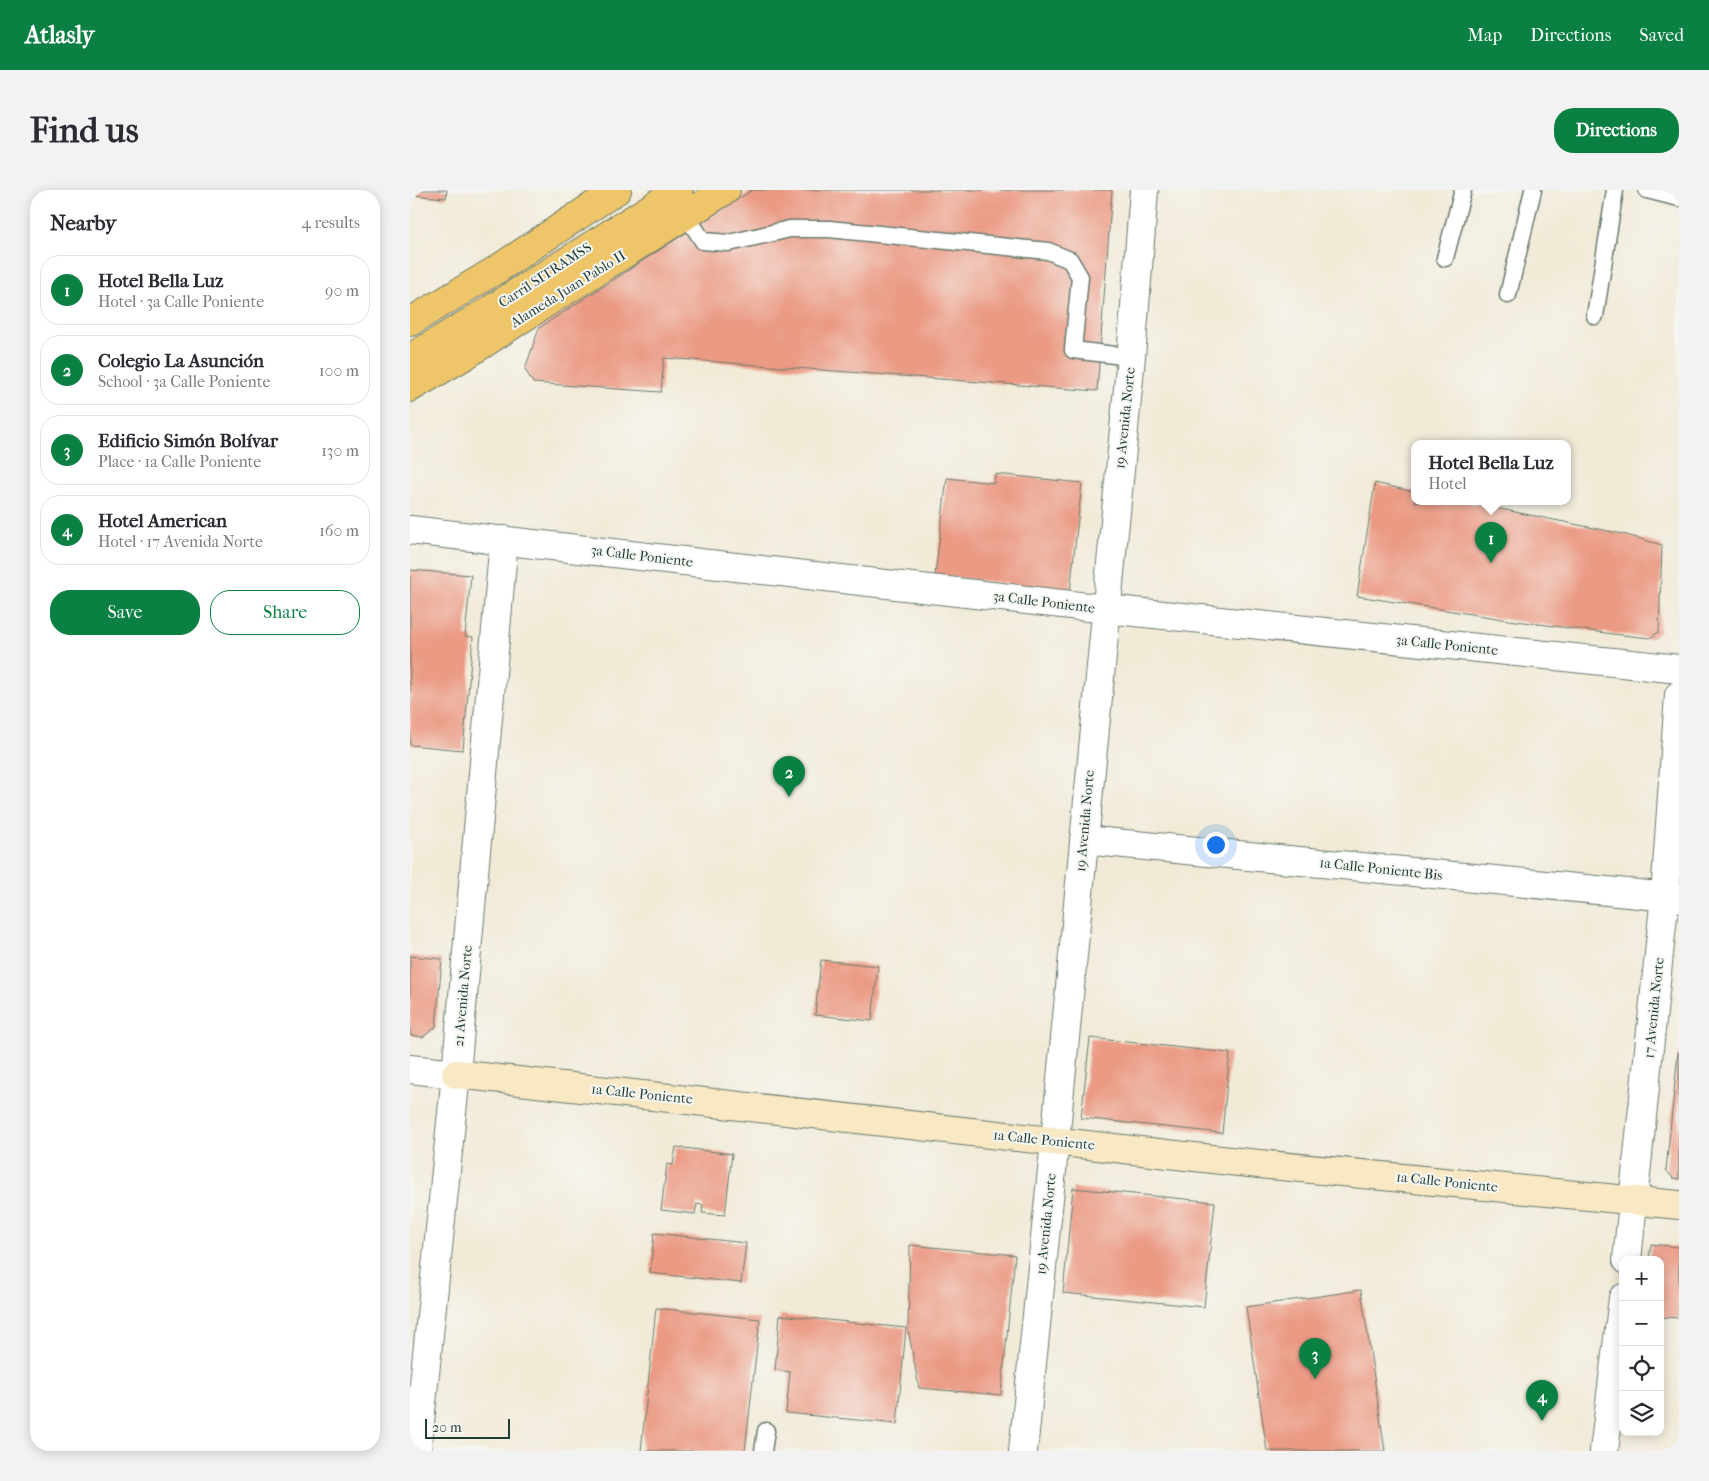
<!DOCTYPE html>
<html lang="en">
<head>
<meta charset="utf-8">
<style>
  body { margin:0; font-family:"IM FELL French Canon",serif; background:#f2f2f3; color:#2b2b33 }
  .controls { position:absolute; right:15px; bottom:15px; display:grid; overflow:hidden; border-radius:10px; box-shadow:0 2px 12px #0003 }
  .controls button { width:45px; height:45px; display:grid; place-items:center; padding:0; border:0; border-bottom:1px solid #e1e1e2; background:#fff; color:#2b2b33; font:25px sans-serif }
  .scale { position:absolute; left:15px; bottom:12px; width:85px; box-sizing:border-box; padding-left:5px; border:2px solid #1f3d34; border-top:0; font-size:14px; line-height:18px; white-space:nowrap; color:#1f3d34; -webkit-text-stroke:4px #f6f6f2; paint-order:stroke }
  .you { position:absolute; left:805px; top:654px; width:18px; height:18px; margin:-12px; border:4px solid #fff; border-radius:50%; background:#1a73e8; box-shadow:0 0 0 8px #1a73e833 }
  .badge { display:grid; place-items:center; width:32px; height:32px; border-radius:50%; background:#0b8043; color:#fff; font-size:16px; font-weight:700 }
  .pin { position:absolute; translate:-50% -41px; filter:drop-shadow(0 1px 2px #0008) }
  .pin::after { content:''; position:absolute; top:26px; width:18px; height:15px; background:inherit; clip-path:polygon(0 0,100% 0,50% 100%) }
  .popup { position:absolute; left:1001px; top:250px; width:160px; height:65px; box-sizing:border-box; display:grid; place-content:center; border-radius:10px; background:#fff; filter:drop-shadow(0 1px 4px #0005); font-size:16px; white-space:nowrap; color:#7c7c81 }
  .popup b { font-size:19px; color:#2b2b33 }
  .popup::after { content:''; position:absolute; left:50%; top:100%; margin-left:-10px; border:10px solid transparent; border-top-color:#fff }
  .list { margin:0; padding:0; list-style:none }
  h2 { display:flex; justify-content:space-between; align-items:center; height:65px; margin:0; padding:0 20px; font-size:21px }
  h2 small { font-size:16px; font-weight:400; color:#7c7c81 }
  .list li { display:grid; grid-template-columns:32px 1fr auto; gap:15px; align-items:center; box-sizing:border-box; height:70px; margin:0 10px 10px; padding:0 10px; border:1px solid #e1e1e2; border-radius:20px }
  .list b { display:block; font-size:19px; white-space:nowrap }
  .list p { margin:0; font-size:16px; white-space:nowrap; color:#7c7c81 }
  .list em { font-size:16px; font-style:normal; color:#7c7c81 }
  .actions { display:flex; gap:10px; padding:15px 20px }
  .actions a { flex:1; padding:11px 0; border:1px solid #0b8043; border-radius:20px; text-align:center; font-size:18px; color:#0b8043 }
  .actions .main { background:#0b8043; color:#fff }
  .icon { flex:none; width:28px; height:28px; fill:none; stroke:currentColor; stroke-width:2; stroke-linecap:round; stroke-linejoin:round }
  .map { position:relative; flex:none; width:1269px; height:1261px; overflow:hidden; border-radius:20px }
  header { display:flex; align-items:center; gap:30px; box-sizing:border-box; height:70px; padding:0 25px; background:#0b8043; color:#fff }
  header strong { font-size:24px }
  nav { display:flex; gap:28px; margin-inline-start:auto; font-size:18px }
  .intro { display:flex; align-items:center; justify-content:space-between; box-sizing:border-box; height:120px; padding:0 30px }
  h1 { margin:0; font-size:35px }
  .button { padding:12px 22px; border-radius:20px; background:#0b8043; color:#fff; font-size:18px; font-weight:700 }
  main { display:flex; gap:30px; padding:0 30px }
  aside { flex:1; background:#fff; border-radius:20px; box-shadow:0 2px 12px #0003 }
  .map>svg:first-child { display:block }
  .building { fill:#eb9a83 }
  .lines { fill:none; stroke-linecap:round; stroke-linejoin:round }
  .service-casing { stroke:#687a6d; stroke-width:19 }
  .minor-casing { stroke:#687a6d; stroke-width:30 }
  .tertiary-casing { stroke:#687a6d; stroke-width:30 }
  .secondary-casing { stroke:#687a6d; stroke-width:30 }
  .primary-casing { stroke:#687a6d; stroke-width:30 }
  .service { stroke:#fff; stroke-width:16 }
  .minor { stroke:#fff; stroke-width:28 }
  .tertiary { stroke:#fff; stroke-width:28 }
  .secondary { stroke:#f8e8c3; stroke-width:28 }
  .primary { stroke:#eec569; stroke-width:28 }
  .labels { text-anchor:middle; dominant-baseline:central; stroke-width:4; stroke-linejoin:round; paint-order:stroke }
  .street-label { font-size:14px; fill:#1f3d34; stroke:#f6f6f2 }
</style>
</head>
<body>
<header>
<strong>Atlasly</strong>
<nav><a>Map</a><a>Directions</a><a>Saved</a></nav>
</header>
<div class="intro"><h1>Find us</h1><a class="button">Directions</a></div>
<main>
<aside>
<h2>Nearby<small>4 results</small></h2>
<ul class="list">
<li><span class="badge">1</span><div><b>Hotel Bella Luz</b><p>Hotel · 3a Calle Poniente</p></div><em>90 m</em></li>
<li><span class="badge">2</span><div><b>Colegio La Asunción</b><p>School · 3a Calle Poniente</p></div><em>100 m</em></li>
<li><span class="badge">3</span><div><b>Edificio Simón Bolívar</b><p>Place · 1a Calle Poniente</p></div><em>130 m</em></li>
<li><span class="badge">4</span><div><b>Hotel American</b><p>Hotel · 17 Avenida Norte</p></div><em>160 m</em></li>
</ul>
<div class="actions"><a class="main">Save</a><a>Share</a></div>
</aside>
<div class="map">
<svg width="1269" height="1261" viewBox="0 0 1269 1261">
  <rect width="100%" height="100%" fill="#f6f6f2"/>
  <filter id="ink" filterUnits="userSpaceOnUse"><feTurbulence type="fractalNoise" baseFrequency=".02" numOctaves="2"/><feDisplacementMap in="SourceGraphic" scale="10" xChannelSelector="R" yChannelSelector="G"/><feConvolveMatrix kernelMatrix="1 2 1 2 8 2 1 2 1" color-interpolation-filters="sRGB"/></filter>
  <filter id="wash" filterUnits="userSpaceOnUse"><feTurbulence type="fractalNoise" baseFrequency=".0096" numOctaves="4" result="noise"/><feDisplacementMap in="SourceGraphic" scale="20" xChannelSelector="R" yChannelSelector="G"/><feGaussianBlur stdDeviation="1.12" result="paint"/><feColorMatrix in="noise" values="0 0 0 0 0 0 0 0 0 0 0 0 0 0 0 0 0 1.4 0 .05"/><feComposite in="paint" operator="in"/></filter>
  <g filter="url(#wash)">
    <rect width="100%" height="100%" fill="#f1ead7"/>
    <g id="blocks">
      <path class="building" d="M0,0H37L36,8L0,5Z
        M342,0H702L687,201L254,168L251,202L123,193L115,179L129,138Z
        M585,284L672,293L660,401L525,385L537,288L584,293Z
        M965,293L1005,302V312H1056L1213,344L1252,355L1249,442L1240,448L1203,444L1099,430L947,406Z
        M0,380L61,385L55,446L63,447L53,560L0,555Z
        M0,766L32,769L26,837L13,847L0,845Z
        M411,770L468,776L462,831L405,825Z
        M680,848L820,863L812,943L671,928Z
        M1268,862H1269V989L1263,988L1256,980Z
        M266,957L322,964L315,1025L292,1023L293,1015L287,1014L285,1024L251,1020L257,974L263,975Z
        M663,998L805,1012L794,1117L653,1103Z
        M244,1043L336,1053L331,1093L240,1083Z
        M1241,1054L1269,1057V1128L1250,1127V1070H1239Z
        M500,1055L605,1065L591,1205L509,1198L498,1139Z
        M951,1100L975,1261H857L836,1117Z
        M246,1118L350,1129L335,1261H231Z
        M370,1125L496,1138L487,1234L376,1223L380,1182L365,1180Z"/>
    </g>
  </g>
  <g filter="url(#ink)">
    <use href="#blocks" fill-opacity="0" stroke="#687a6d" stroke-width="1"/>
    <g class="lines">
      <defs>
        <path id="service" d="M1237,0L1269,8
          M276,25L293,51L319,53L380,39H419L638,61L660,70L670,87L663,160L721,167
          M1035,68L1053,0
          M1098,105L1123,0
          M1185,126L1205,0
          M353,1261L356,1241"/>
        <path id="minor" d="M674,650L1269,708
          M1217,1070L1255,706L1269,505
          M1194,1261L1213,1108"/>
        <path id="tertiary" d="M0,340L696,419L1269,479
          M0,879L46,884
          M7,1261L46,884L94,350
          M613,1261L645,951L721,167L734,0"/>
        <path id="secondary" d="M46,884L829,972L1269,1015"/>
        <path id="primary" d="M0,132L86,80L207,0
          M0,168L78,121L269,0
          M0,198L56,165L133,115L316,0"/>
      </defs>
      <use href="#service" class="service-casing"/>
      <use href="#minor" class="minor-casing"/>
      <use href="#tertiary" class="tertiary-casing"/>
      <use href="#secondary" class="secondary-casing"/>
      <use href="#primary" class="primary-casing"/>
      <use href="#service" class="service"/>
      <use href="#minor" class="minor"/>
      <use href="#tertiary" class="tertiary"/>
      <use href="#secondary" class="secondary"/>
      <use href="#primary" class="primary"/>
    </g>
  </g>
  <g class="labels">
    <g class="street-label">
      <text transform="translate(135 85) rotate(-33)">Carril SITRAMSS</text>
      <text transform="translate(158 99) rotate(-32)">Alameda Juan Pablo II</text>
      <text transform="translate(715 228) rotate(-84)">19 Avenida Norte</text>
      <text transform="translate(232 366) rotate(7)">3a Calle Poniente</text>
      <text transform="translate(634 412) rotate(7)">3a Calle Poniente</text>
      <text transform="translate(1037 455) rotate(6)">3a Calle Poniente</text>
      <text transform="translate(675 631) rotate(-85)">19 Avenida Norte</text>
      <text transform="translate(971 679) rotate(6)">1a Calle Poniente Bis</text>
      <text transform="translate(53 806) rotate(-85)">21 Avenida Norte</text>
      <text transform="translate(1244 818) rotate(-84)">17 Avenida Norte</text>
      <text transform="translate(232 904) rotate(6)">1a Calle Poniente</text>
      <text transform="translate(634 950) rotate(6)">1a Calle Poniente</text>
      <text transform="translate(1037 992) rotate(6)">1a Calle Poniente</text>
      <text transform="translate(636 1034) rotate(-84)">19 Avenida Norte</text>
    </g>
  </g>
</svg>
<div class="controls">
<button>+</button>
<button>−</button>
<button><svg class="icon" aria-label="locate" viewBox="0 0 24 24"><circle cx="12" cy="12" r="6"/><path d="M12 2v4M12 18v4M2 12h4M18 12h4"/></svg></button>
<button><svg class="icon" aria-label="layers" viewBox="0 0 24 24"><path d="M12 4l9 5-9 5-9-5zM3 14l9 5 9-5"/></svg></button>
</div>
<div class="scale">20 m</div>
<div class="you"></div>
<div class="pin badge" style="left:1081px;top:373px">1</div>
<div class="popup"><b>Hotel Bella Luz</b>Hotel</div>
<div class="pin badge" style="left:379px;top:607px">2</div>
<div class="pin badge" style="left:905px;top:1189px">3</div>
<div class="pin badge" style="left:1132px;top:1231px">4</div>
</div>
</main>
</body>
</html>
